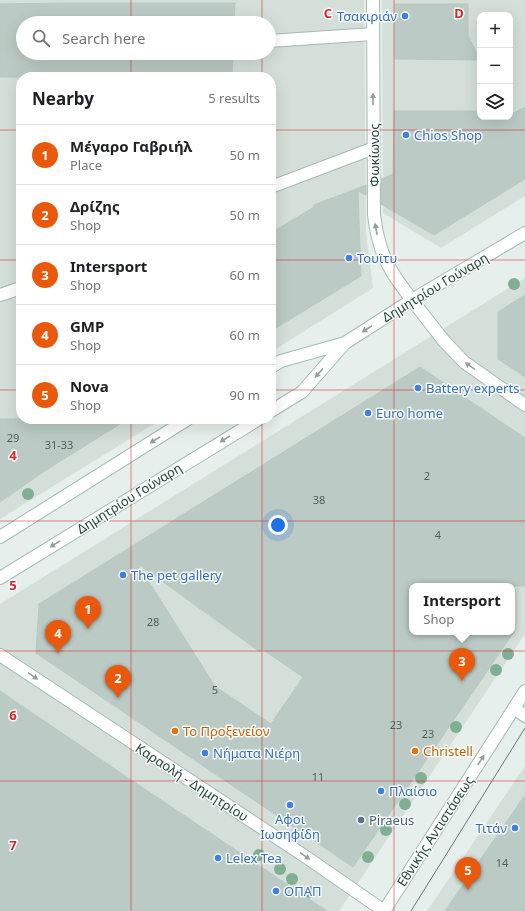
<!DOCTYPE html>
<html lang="en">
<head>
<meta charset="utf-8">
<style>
  body { margin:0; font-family:"Noto Sans",sans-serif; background:#f6f6f6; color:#202124 }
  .controls { position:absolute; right:12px; top:12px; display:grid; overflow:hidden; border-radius:8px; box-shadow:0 4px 16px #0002 }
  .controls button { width:36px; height:36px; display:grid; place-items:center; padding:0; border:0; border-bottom:1px solid #e0e0e0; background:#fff; color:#202124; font:20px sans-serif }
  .you { position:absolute; left:278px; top:525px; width:14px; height:14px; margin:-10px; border:3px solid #fff; border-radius:50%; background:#1a73e8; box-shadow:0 0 0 6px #1a73e833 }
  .badge { display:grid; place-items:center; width:26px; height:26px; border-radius:50%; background:#ea580c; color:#fff; font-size:13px; font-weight:700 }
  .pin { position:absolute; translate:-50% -33px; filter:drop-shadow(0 1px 2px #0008) }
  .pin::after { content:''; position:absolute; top:21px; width:14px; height:12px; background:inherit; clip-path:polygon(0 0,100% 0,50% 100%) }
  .popup { position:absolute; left:409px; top:583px; width:106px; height:52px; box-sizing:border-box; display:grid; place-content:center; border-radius:8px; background:#fff; filter:drop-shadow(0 1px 3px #0005); font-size:13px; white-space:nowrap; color:#757577 }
  .popup b { font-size:15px; color:#202124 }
  .popup::after { content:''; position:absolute; left:50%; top:100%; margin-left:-8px; border:8px solid transparent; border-top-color:#fff }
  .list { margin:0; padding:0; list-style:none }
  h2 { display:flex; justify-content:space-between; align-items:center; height:52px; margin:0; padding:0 16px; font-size:17px }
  h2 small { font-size:13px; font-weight:400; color:#757577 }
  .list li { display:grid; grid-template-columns:26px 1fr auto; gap:12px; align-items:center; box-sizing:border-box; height:60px; padding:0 16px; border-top:1px solid #e0e0e0 }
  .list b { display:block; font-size:15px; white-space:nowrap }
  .list p { margin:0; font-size:13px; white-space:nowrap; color:#757577 }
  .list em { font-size:13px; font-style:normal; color:#757577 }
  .icon { flex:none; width:22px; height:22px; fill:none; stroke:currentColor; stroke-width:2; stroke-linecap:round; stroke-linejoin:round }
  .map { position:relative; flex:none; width:525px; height:911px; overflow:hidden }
  .search { position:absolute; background:#fff; box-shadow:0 4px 16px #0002; left:16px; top:16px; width:260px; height:44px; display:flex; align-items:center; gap:10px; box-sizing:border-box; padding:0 14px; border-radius:22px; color:#757577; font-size:15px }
  .panel { position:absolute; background:#fff; box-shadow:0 4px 16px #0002; left:16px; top:72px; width:260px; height:352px; border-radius:16px }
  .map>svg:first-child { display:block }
  .built { fill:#d4dfda; fill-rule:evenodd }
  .building { fill:#bbcac4; stroke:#b8c9c2; fill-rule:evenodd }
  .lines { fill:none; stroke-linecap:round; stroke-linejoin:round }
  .lane-casing { stroke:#a8b8b2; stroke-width:14 }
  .street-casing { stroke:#a8b8b2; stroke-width:14 }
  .secondary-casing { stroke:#a4bbb3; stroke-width:14 }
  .lane { stroke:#fff; stroke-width:12 }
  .street { stroke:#fff; stroke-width:12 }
  .secondary { stroke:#fff; stroke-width:12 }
  .tram { stroke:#5f7d75; stroke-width:1 }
  .tree { fill:#80af93 }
  .oneway { fill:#92a09c }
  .grid { fill:none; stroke:#d62828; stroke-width:1; stroke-opacity:0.55 }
  .shop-dot { fill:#3f7fe0; stroke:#f7fbf9; stroke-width:1.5 }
  .food-dot { fill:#e8710a; stroke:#f7fbf9; stroke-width:1.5 }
  .service-dot { fill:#5c6f8a; stroke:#f7fbf9; stroke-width:1.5 }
  .labels { text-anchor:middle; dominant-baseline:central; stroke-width:3; stroke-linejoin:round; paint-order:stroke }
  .number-label { font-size:11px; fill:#4a645c }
  .shop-label { font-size:13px; fill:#366cbe; stroke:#f7fbf9; text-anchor:start }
  .street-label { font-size:13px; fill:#24423a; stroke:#f7fbf9 }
  .food-label { font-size:13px; fill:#c56008; stroke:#f7fbf9; text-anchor:start }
  .service-label { font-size:13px; fill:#4e5e75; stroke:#f7fbf9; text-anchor:start }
  .grid-label { font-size:13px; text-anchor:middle; font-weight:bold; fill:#d62828; stroke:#f7fbf9; stroke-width:3; stroke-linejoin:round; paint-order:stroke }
</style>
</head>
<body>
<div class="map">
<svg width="525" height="911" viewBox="0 0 525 911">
  <rect width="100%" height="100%" fill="#e6efeb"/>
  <path class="built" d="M0,0H364L366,233L373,288L271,352V77H21V419H162L0,519ZM23,23H269V53H23Z
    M382,0H525V196L441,248L383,213ZM480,15H510V117H480Z
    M525,278V634L339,911H0V604ZM412,586H512V632H412Z
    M525,766V911H427Z"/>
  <path class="building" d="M72,3H235L234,23H23V53H233L232,77H0V4Z
    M395,4H468V35L480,60L395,59Z
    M525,107V179L434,235L381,204V179L393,174L394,111H480V117H510V115Z
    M366,185V195L358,191L361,276L271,331V233L314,207V205Z
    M525,295V377L498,359V312Z
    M420,367L525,438V586H412V632H514L353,867L36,653L39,604ZM137,563L260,652L262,649L303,677L271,724L216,687V688Z
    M0,419H128L46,470L0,502Z
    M0,691L137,784L327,911H0Z
    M525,795V911H445L498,834Z"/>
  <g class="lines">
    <defs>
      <path id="lane" d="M269,41L373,34
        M271,187L374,148
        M0,295L21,288"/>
      <path id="street" d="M373,0L374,214C375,224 377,235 380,245C386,266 399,283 412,300
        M514,708L525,716"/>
      <path id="secondary" d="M412,300L444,341L464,362L525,405
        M271,367L281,361L345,343
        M271,411L302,392L345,343L412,300L525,233
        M0,537L188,419
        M0,578L259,419
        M0,655L306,857L384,911
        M384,911L525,691"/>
    </defs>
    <use href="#lane" class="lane-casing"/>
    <use href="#street" class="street-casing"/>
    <use href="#secondary" class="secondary-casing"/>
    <use href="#lane" class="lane"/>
    <use href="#street" class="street"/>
    <use href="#secondary" class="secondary"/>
    <path class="tram" d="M411,911L525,728"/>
  </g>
  <g class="tree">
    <circle cx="514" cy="284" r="6"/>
    <circle cx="28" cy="494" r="6"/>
    <circle cx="508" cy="654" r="6"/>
    <circle cx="496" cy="670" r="6"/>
    <circle cx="456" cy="727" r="6"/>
    <circle cx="421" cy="778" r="6"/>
    <circle cx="405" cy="804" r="6"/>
    <circle cx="386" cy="830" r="6"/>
    <circle cx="259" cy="855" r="6"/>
    <circle cx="368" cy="857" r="6"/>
    <circle cx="280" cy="869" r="6"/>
    <circle cx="292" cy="879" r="6"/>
    <circle cx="310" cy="892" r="6"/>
  </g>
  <defs><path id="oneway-solid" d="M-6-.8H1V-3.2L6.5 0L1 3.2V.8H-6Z"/></defs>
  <g class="oneway">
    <use href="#oneway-solid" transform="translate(373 99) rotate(-90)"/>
    <use href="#oneway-solid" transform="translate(376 229) rotate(-100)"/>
    <use href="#oneway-solid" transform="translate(367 329) rotate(147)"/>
    <use href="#oneway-solid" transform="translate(470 366) rotate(-145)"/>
    <use href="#oneway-solid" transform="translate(319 373) rotate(131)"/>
    <use href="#oneway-solid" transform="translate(225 439) rotate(148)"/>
    <use href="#oneway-solid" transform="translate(155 440) rotate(148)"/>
    <use href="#oneway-solid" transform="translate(55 544) rotate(148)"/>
    <use href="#oneway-solid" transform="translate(33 676) rotate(34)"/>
    <use href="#oneway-solid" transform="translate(481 760) rotate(-57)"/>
    <use href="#oneway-solid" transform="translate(305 856) rotate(34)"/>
  </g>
  <path class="grid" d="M131,0V23M262,0V23M394,0V911M131,53V77M262,53V77M0,130H21M271,130H525M0,260H21M271,260H525M0,390H21M271,390H525M131,419V911M262,419V911M0,521H525M0,651H525M0,781H525"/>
  <g class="shop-dot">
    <circle cx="405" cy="16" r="4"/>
    <circle cx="406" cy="135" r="4"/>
    <circle cx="349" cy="258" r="4"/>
    <circle cx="418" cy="388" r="4"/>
    <circle cx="368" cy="413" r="4"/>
    <circle cx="123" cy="575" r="4"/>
    <circle cx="205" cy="753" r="4"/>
    <circle cx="381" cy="791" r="4"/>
    <circle cx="290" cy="805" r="4"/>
    <circle cx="515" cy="828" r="4"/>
    <circle cx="218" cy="858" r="4"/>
    <circle cx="276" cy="891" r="4"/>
  </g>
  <g class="food-dot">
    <circle cx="175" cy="731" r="4"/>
    <circle cx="415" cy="751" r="4"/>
  </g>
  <circle class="service-dot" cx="361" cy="820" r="4"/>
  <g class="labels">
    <g class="number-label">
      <text x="13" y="437">29</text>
      <text x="59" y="444">31-33</text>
      <text x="427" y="475">2</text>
      <text x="319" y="499">38</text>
      <text x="438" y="534">4</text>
      <text x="153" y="621">28</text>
      <text x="215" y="689">5</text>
      <text x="396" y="724">23</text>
      <text x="428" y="733">23</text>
      <text x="318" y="776">11</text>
      <text x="502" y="862">14</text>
    </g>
    <g class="shop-label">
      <text x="397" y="16" text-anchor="end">Τσακιριάν</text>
      <text x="414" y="135">Chios Shop</text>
      <text x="357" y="258">Τουϊτυ</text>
      <text x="426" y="388">Battery experts</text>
      <text x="376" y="413">Euro home</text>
      <text x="131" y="575">The pet gallery</text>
      <text x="213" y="753">Νήματα Νιέρη</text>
      <text x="389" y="791">Πλαίσιο</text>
      <text x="290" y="819" text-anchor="middle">Αφοι<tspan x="290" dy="15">Ιωσηφίδη</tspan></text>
      <text x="507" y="828" text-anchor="end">Τιτάν</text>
      <text x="226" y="858">Lelex Tea</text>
      <text x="284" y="891">ΟΠΑΠ</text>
    </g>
    <g class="street-label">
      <text transform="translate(374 155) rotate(-90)">Φωκίωνος</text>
      <text transform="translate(435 287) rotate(-31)">Δημητρίου Γούναρη</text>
      <text transform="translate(129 498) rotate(-32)">Δημητρίου Γούναρη</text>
      <text transform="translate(192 782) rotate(33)">Καραολή - Δημητρίου</text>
      <text transform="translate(435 831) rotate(-57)">Εθνικής Αντιστάσεως</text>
    </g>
    <g class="food-label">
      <text x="183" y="731">Το Προξενείον</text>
      <text x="423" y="751">Christell</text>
    </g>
    <g class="service-label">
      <text x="369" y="820">Piraeus</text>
    </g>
  </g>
  <g class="grid-label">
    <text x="328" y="18">C</text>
    <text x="459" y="18">D</text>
    <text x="13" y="460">4</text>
    <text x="13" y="590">5</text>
    <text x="13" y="720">6</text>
    <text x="13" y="850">7</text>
  </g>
</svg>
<div class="controls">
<button>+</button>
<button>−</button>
<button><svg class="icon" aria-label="layers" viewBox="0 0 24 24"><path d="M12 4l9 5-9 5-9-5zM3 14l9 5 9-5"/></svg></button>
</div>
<div class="you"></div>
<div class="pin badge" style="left:88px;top:629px">1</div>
<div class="pin badge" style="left:118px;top:698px">2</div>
<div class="pin badge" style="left:462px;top:681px">3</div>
<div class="popup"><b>Intersport</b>Shop</div>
<div class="pin badge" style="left:58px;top:653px">4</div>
<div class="pin badge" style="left:468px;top:890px">5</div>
<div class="search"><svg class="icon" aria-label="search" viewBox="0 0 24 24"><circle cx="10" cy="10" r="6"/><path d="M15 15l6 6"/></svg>Search here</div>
<section class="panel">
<h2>Nearby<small>5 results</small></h2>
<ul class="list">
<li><span class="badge">1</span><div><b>Μέγαρο Γαβριήλ</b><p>Place</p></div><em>50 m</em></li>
<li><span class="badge">2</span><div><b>Δρίζης</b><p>Shop</p></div><em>50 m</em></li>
<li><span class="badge">3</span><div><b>Intersport</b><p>Shop</p></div><em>60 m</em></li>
<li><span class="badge">4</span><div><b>GMP</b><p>Shop</p></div><em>60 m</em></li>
<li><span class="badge">5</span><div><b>Nova</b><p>Shop</p></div><em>90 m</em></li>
</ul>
</section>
</div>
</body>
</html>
